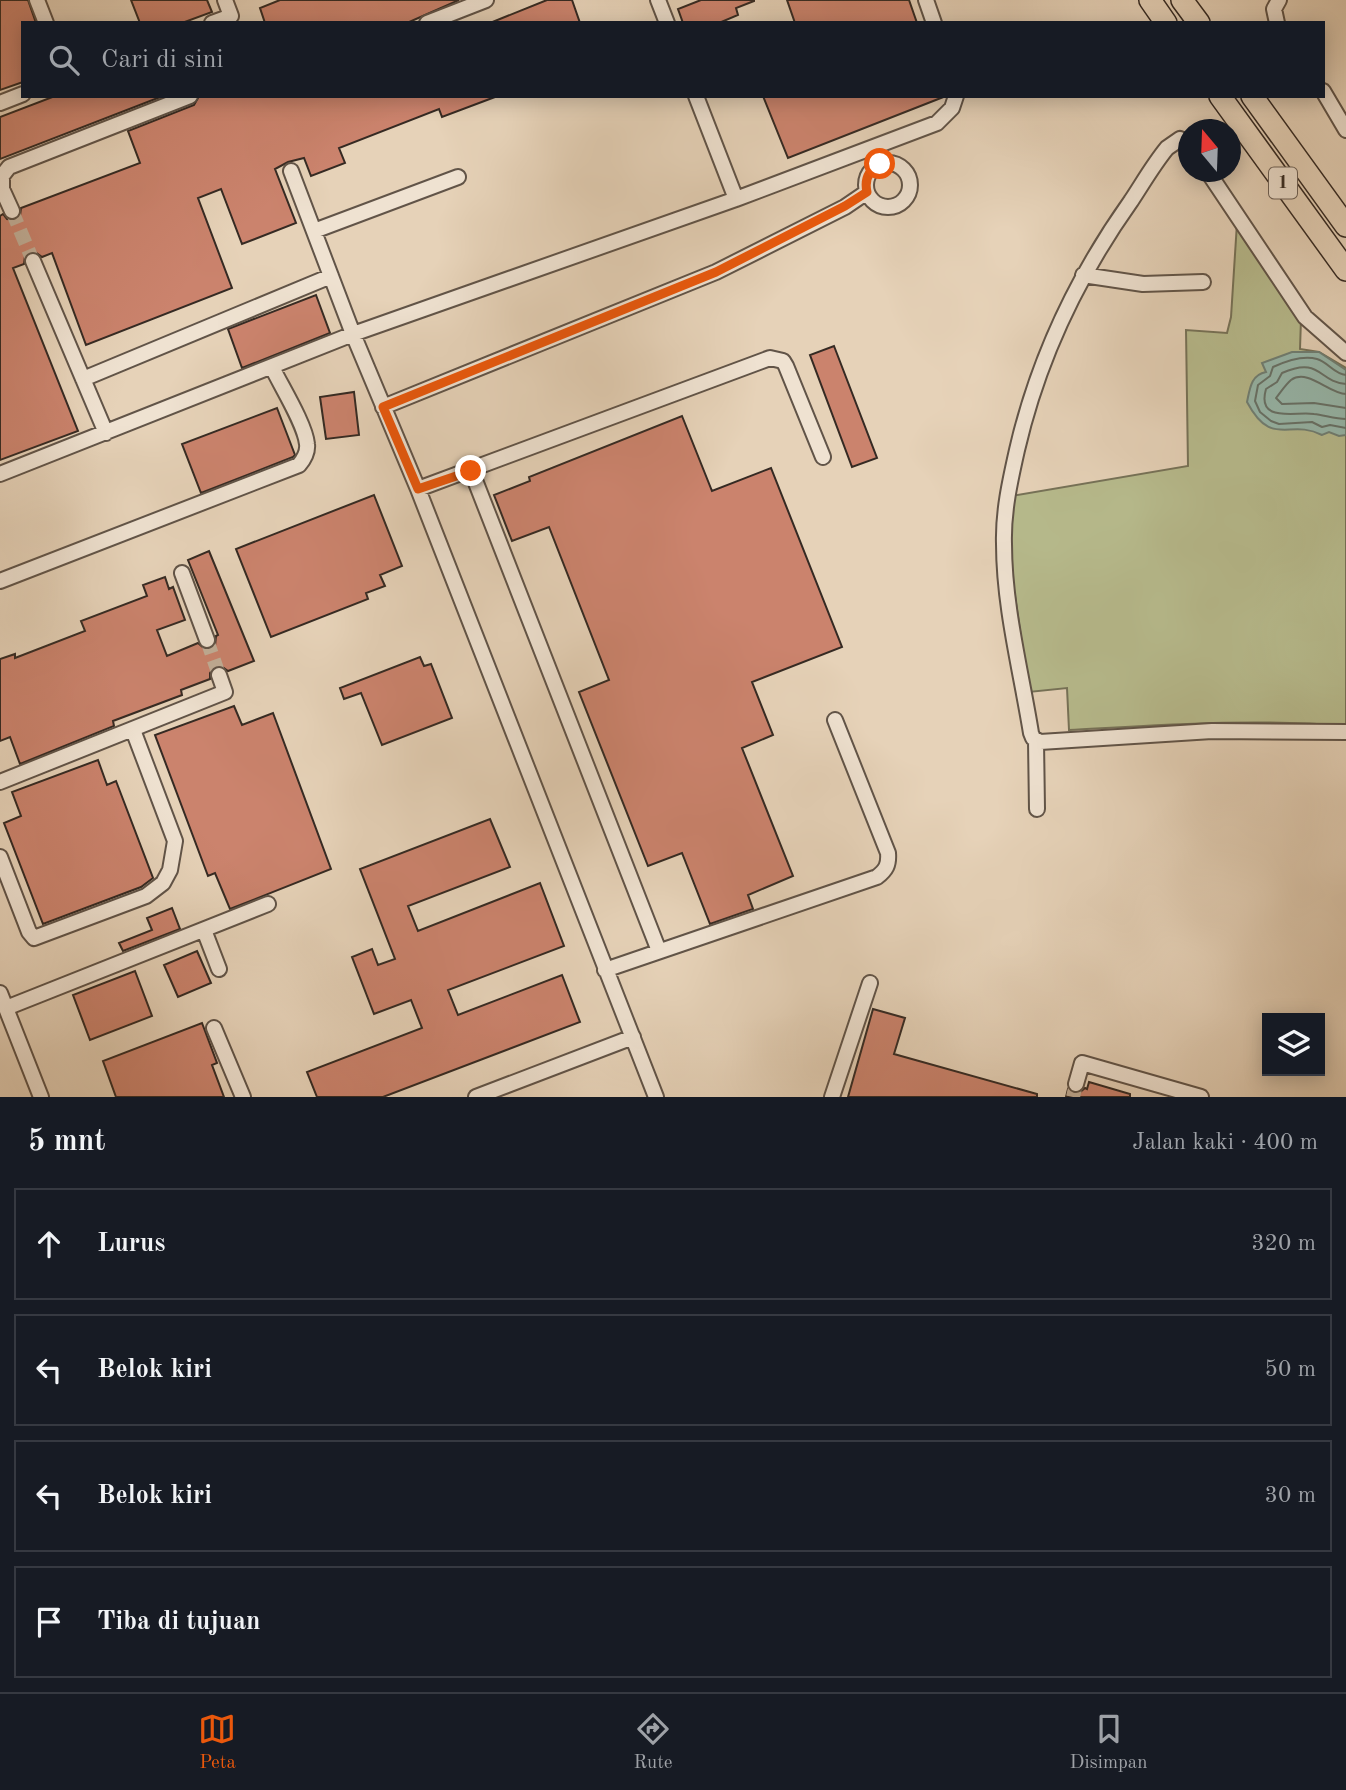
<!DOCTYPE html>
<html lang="id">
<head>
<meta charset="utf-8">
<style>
  body { margin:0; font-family:"Old Standard TT",serif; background:#242831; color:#f1f3f6 }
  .controls { position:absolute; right:21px; bottom:21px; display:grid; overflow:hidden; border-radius:0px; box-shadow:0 4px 18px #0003 }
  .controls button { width:63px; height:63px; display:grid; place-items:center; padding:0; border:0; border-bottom:2px solid #363941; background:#171b24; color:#f1f3f6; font:35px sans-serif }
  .compass { position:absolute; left:1178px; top:119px; width:63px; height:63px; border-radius:50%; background:#171b24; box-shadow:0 4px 18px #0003; rotate:341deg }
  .stop { position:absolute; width:21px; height:21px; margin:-16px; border:5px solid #ea580c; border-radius:50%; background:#fff }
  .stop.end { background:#ea580c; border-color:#fff; box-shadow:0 2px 7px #0008 }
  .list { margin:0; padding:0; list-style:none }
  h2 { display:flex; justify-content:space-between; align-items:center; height:91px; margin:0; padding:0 28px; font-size:30px }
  h2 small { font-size:23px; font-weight:400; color:#9ea1a6 }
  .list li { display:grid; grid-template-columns:46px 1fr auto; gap:21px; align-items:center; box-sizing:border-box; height:112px; margin:0 14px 14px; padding:0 14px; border:2px solid #363941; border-radius:0px }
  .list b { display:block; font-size:26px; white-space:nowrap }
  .list em { font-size:23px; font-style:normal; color:#9ea1a6 }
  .icon { flex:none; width:38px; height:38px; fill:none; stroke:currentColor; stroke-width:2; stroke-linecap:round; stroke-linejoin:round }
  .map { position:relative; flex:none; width:1346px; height:1097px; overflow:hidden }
  .search { position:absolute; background:#171b24; box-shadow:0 4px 18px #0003; left:21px; right:21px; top:21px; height:77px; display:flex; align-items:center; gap:18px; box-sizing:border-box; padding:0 24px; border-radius:0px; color:#9ea1a6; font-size:26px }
  .sheet { height:595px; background:#171b24 }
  nav { display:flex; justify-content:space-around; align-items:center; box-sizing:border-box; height:98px; border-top:2px solid #363941; background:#171b24; font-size:19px; color:#9ea1a6 }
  nav a { display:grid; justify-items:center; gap:4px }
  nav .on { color:#ea580c }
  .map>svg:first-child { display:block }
  .green { fill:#b7bb8d; stroke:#767258; stroke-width:2 }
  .water { fill:#96b8ac; stroke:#6f7f75; stroke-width:2 }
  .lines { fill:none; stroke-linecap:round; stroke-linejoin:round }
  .shore { stroke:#667168; stroke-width:2 }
  .building { fill:#cb836d; stroke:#352a23; stroke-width:2 }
  .minor-tunnel { stroke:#c3b09a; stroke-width:14; stroke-dasharray:14 7; stroke-linecap:butt }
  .minor-casing { stroke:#615448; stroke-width:18 }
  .highway-casing { stroke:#352a23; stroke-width:24 }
  .minor { stroke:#efe2d1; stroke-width:14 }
  .highway { stroke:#e6d2b8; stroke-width:21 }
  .route { stroke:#ea580c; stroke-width:9 }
  .labels { text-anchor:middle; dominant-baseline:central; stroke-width:7; stroke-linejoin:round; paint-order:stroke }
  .shield { fill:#efe2d1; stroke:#6d6157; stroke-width:2 }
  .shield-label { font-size:19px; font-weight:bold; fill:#352a23 }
</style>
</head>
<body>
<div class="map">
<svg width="1346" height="1097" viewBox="0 0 1346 1097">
  <rect width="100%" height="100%" fill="#e6d2b8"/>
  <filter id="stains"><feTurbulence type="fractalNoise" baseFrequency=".00286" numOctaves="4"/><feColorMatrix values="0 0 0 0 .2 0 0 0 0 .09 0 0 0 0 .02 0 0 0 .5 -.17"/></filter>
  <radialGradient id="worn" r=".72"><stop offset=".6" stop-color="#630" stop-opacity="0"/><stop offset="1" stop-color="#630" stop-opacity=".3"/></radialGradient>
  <path class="green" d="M1237,223L1301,319L1300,349L1319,352L1346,368V726C1254,718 1161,725 1069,730L1067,688L1029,692L1008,548L1011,496L1188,466L1186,330L1227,333L1231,317Z"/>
  <path class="water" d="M1292,352H1319L1346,370V435L1339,436L1329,432L1322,435C1289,418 1272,449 1247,402C1250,388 1251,375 1266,372L1262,363Z"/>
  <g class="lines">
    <path class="shore" d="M1346,375C1334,374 1328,362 1317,359C1303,355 1286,361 1273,367L1270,376L1258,385L1255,401L1260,412L1271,421L1279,424L1312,422L1322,427L1330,425L1346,428
      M1346,384C1318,382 1321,356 1282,373L1277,382L1266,389C1256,424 1296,411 1314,414C1324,415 1335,419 1346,419
      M1346,394C1329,394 1308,368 1291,380C1286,384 1280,393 1276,398L1282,404L1314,403L1346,408"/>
  </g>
  <path class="building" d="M0,0H28L36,23H23V82L0,90Z
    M131,0H207L212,12L182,23H140Z
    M280,0H459L407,23H265L260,8Z
    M547,0H572L580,23H490Z
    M701,0H754V1L736,8L738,15L719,23H683L678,9Z
    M787,0H909L917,23H795Z
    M55,96H163L0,159V117Z
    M199,96L495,97L442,117L439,109L339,148L345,163L311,176L304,158L288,162L275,169L296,223L242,244L221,189L198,198L232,288L86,345L52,253L42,257L35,252H29L25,256L24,264L13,268L78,431L0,460V216L3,214L7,219L15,220L20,216L21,208L140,163L128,131L194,105Z
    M763,96H946L788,158Z
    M316,295L330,333L242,368L228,329Z
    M834,346L877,458L852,467L810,355Z
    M354,392L359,435L326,439L320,397Z
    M277,408L295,455L293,457L201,493L182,444Z
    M682,416L712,491L771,468L842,647L752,682L773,735L742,748L793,876L748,895L753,909L710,924L682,853L648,866L579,692L609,680L549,527L512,541L494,495L530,481L529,477Z
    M374,495L402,566L380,575L385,586L366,593L368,599L271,637L236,549Z
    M209,551L254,661L228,671L221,666H215L210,673V679L181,690L182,695L113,721L114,726L20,764L10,737L0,741V659L15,654V658L85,631L81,621L147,596L143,585L165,577L169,589L173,587L185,620L157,630L167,656L198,643L205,649H211L215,646L216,636L218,635L188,560Z
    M420,657L424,666L431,664L452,718L382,745L361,693L344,699L340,688Z
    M234,706L242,725L273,713L331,869L230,909L215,873L208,876L155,735Z
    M98,760L107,785L116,781L153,878L141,887L43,924L4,823L21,816L12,792Z
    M490,819L510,867L408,906L418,931L540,883L564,946L448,990L458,1015L562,975L580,1022L383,1097H317L307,1072L422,1028L411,1000L374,1014L352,957L372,949L378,965L395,959L360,869Z
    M172,908L180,929L123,951L119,943L152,930L147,918Z
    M197,951L211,983L178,997L164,965Z
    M135,971L152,1016L90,1040L73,995Z
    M873,1009L905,1018L894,1054L1037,1094V1097H848Z
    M202,1023L217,1063L212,1065L224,1097H116L103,1061Z
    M1089,1082L1130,1094V1097H1066L1068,1089L1073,1093H1079L1085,1088L1087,1089Z"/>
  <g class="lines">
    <path class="minor-tunnel" d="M12,211L33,261
      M207,640L219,675
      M1073,1097L1076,1084"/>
    <defs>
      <path id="minor" d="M37,0L46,23
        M658,0L667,23
        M926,0L934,23
        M212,23L231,16L225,0
        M427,23L486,0
        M1277,23L1274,9L1279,0
        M1323,91L1346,130
        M696,96L736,199
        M0,103L23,94
        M1188,144L1180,139L1167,148C1153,165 1143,183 1131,201C1077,277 1038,359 1017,450C1010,481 1003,512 1004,544C1004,607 1021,671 1031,733L1033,738L1040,742L1212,731L1346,732
        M866 185a22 22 0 1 1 44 0a22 22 0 1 1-44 0Z
        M291,171L353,334L736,199L937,123L952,108L956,96
        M1208,172L1305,317L1346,353
        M12,211L2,189V176L9,167L190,96
        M314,231L458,177
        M33,261L106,433
        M1083,275L1143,284L1203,282
        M83,379L331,276
        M383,407L716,272L845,207L867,192
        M471,470L659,951
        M0,474L353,334L418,489L656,1097
        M418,489L770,358L783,361L786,366L823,457
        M182,573L207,640
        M0,581L299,465C304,459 308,452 307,444C305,424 281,386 272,367
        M1036,741L1037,809
        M0,782L225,692L219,675
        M0,857L29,932L34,938L146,896L163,883L170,870L175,841L133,730
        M204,930L219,969
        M605,970L877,877C886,870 889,865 888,853L835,720
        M0,993L41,1097
        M6,1008L268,904
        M214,1028L243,1097
        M1076,1084L1082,1063L1201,1097
        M476,1097L633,1037
        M832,1097L870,983"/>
      <path id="highway" d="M1150,0L1166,23
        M1182,0L1199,23
        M1220,96L1346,270
        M1252,96L1346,226"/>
    </defs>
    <use href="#minor" class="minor-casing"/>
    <use href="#highway" class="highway-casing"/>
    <use href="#minor" class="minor"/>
    <use href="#highway" class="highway"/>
  </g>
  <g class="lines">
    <path class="route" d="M471,471L418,489L383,407L716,272L845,206L867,192C864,179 869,170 880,164"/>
  </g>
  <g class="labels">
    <rect class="shield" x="1269" y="167.5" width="28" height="31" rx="5"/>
    <g class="shield-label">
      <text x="1283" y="183">1</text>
    </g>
  </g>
  <rect width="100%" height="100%" filter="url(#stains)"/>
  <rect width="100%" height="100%" fill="url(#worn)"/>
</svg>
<div class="controls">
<button><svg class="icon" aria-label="layers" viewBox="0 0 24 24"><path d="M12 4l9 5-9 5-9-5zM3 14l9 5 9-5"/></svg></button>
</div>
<svg class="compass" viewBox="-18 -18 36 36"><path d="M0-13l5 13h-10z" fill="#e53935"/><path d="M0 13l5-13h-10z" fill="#9ea1a6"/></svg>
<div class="stop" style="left:880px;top:164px"></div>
<div class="stop end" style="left:471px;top:471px"></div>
<div class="search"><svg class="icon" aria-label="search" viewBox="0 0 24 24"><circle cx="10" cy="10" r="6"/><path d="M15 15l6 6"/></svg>Cari di sini</div>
</div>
<section class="sheet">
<h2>5 mnt<small>Jalan kaki · 400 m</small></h2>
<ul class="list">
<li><svg class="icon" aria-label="ahead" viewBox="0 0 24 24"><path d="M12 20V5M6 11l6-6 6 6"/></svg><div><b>Lurus</b></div><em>320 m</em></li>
<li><svg class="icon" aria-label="left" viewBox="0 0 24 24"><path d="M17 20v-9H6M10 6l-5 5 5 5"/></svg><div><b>Belok kiri</b></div><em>50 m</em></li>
<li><svg class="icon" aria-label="left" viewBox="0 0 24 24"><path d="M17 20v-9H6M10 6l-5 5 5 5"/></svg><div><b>Belok kiri</b></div><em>30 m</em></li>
<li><svg class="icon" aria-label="arrive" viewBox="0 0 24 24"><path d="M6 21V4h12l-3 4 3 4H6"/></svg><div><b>Tiba di tujuan</b></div></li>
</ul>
</section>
<nav>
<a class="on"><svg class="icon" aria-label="map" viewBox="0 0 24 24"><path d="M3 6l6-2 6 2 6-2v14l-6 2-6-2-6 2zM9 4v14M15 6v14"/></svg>Peta</a>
<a><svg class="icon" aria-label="directions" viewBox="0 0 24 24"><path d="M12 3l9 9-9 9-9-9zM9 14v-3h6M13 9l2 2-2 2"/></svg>Rute</a>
<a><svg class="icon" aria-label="saved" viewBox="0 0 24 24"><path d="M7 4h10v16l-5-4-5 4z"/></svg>Disimpan</a>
</nav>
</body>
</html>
